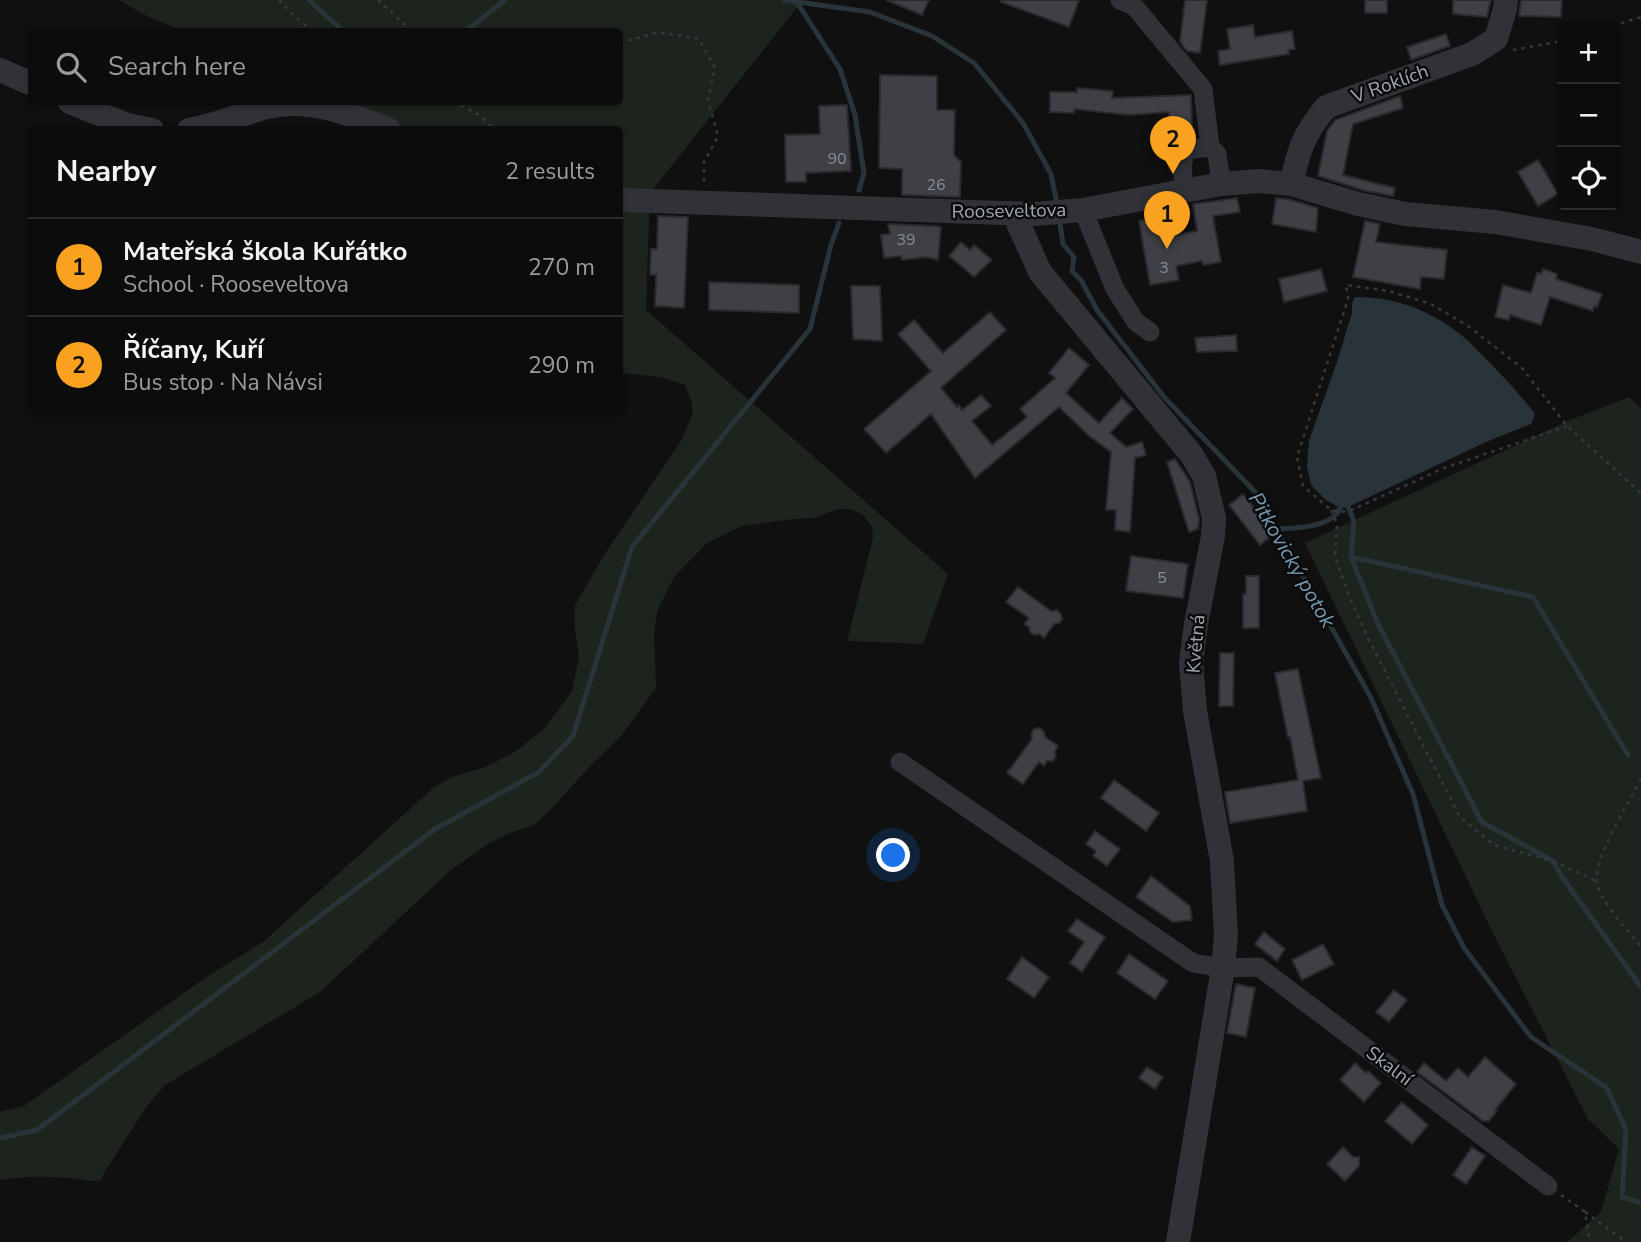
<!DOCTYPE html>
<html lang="en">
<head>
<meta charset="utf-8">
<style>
  body { margin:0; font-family:"Nunito Sans",sans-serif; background:#151516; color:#f1f3f6 }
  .controls { position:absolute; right:21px; top:21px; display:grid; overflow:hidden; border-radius:7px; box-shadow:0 2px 5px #0004 }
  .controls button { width:63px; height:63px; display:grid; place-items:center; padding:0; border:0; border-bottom:2px solid #2c2c2e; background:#0c0c0d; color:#f1f3f6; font:35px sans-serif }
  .you { position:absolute; left:894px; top:856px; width:24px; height:24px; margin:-18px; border:5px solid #fff; border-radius:50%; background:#1a73e8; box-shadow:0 0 0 10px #1a73e833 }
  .badge { display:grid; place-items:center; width:46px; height:46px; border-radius:50%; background:#faa120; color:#111; font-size:23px; font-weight:700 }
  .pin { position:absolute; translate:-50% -58px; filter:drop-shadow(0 2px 4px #0008) }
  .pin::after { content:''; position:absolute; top:37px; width:24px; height:21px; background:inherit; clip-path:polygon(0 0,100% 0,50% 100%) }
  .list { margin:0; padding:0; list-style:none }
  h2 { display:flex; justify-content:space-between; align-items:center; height:91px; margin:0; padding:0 28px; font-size:30px }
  h2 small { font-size:23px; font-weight:400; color:#9a9b9d }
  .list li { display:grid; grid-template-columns:46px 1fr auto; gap:21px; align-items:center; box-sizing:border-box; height:98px; padding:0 28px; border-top:2px solid #2c2c2e }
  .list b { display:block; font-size:26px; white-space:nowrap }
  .list p { margin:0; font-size:23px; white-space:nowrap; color:#9a9b9d }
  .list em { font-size:23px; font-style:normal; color:#9a9b9d }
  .icon { flex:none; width:38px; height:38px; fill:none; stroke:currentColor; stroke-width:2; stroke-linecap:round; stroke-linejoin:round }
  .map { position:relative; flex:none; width:1641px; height:1242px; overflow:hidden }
  .search { position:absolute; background:#0c0c0d; box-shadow:0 2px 5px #0004; left:28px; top:28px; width:595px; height:77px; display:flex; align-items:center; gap:18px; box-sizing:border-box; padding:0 24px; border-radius:7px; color:#9a9b9d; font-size:26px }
  .panel { position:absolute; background:#0c0c0d; box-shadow:0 2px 5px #0004; left:28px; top:126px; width:595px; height:287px; border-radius:7px }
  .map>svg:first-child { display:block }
  .green { fill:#1c241d }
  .water { fill:#29343a }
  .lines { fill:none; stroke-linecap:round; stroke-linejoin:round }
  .stream { stroke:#29343a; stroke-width:5 }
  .building { fill:#3e4045; stroke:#2a2a2e; stroke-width:2 }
  .path { stroke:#37393e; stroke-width:2.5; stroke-dasharray:3.5 5; stroke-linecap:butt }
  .minor { stroke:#313237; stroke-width:19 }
  .tertiary { stroke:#313237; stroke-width:24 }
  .labels { text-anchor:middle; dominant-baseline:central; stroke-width:5; stroke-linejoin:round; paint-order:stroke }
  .number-label { font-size:16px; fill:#888d98 }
  .street-label { font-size:19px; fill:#a0a7b3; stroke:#0b0b0c }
  .water-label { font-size:21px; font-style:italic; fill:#7599b1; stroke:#0b0b0c }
</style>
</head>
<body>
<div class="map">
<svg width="1641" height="1242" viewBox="0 0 1641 1242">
  <rect width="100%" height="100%" fill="#101011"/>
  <path class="green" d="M119,0H803L650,193L646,310L948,574L923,644L847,641L873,538L872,527L862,514L851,509H837L814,518L793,519L742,526L707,543L674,577L657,611L654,633L656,688L621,736L590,766L554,806L534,825L510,833L488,844L451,870L320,992L165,1085L147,1106L104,1173L101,1180C90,1183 79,1178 67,1178C44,1176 23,1176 0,1180V1112L24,1106L208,976L263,942L432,789L451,777L486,767L516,751L544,729L572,691L579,657L575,629V605L606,552L681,441L693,413L691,400L685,385L661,377L620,373V130L349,129L359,106L348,102H620V32L182,31L145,15Z
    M1629,397L1641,408V1242H1567L1601,1212L1619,1149L1588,1119L1494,935L1305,543L1570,420Z"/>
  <path class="water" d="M1355,297C1393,297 1425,308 1456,331C1466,338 1475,348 1484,357C1502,375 1519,393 1535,414L1531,424L1486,442L1348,507L1340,508L1326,500L1311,485L1307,467L1309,441L1337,362L1352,313V303Z"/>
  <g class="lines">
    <path class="stream" d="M309,0L344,32
      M784,0L870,12L932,36L974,63L1023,123L1051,174L1057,204
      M796,1L840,69L855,115L864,173L859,190
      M465,32L505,0
      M1059,217L1063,244L1074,257L1072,271L1081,280L1097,310L1164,397L1257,494L1371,698L1413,794L1442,905L1464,948L1531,1037L1607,1088L1626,1130L1622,1197L1641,1203
      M1348,507L1354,521L1351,557L1378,624L1482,822L1553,861L1562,877L1641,987
      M1277,529C1295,528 1332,528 1340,508
      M1351,557L1533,597L1628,755
      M0,1138L37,1130L435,829L539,772L573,736L632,547L810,329L831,245L839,223"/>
  </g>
  <path class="building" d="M886,0H929L922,15Z
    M1001,0H1079L1069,27L1001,2Z
    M1185,0H1207L1200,53L1187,51L1180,42Z
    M1365,0H1387V13H1365Z
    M1453,0H1491L1487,17L1453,14Z
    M1521,0H1562L1561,17L1519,16Z
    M1253,25L1255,37L1292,31L1295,49L1288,50L1289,54L1220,65L1218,51L1230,49L1227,29Z
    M1446,34L1450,46L1411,60L1407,47Z
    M880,75L937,76V110H955L954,155L961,162L960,197L902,195V169L879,168Z
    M1077,88L1113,91L1112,98L1191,95L1192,130L1169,131V112L1128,115L1074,109V113L1050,112V92H1077Z
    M1400,96L1403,108L1353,124L1343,175L1395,188L1393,196L1362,190L1318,176L1327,131L1335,120Z
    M847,105L851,171L806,173V182H786L785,135L820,134L819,106Z
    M1538,160L1558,194L1538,206L1518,172Z
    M1237,198L1240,212L1213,216L1221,262L1203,265L1202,261L1176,266L1179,280L1150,285L1139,221L1167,216L1171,236L1197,231L1193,204Z
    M1276,198L1288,199L1318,208L1316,232L1272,224Z
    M658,216L688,217L684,308L655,306L656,275H650L651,249H657Z
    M1365,221L1380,224L1376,242L1447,250L1444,279L1421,277L1420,289L1353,277Z
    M888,224L935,226L941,227L938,260L926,257L902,260L901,256L884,258L881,235L890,234Z
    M961,242L970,250L974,245L992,260L974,277L949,256Z
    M1321,269L1327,291L1284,302L1279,279Z
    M1543,269L1557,274L1556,279L1602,294L1597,307L1594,306L1593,311L1550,297L1541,325L1510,315L1509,320L1495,317L1503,285L1531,293L1537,273L1541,274Z
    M709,282L799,285V313L709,310Z
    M851,286H880L882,341L853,339Z
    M990,312L1006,330L941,388L957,407L959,405L962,410L981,395L991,406L972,421L992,445L1027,417L1020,409L1055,378L1049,373L1069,348L1089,365L1066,393L1099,423L1122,398L1133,409L1110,433L1126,447L1142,442L1146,455L1135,458L1130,532L1115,530L1116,510H1106L1111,452L1088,435L1059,407L975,478L931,414L886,453L864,429L931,371L898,334L914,320L943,353Z
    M1236,335L1237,351L1197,352L1195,338Z
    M1175,459L1190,482L1199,519L1198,529L1189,532L1167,462Z
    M1243,494L1274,534L1260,545L1229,505Z
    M1131,556L1188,564L1183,598L1126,591Z
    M1246,576H1259V628H1243V594H1246Z
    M1018,587L1051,611L1057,610L1061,614L1062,619L1059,623L1054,624L1044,638L1039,634L1034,635L1030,632L1029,627L1024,624L1029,618L1006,602Z
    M1220,653H1234L1233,706H1219Z
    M1298,669L1321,778L1303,781L1307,811L1230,823L1225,792L1298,780L1290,737L1288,738L1275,673Z
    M1040,728L1044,732L1045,737L1058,746L1055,751L1056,756L1053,761H1047L1044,766L1039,762L1023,784L1007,773L1032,739L1031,734L1034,729Z
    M1114,780L1159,813L1146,831L1101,798Z
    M1095,831L1120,849L1107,866L1093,856L1096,851L1086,844Z
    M1151,876L1190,906L1192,920L1173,922L1136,897Z
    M1077,919L1105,937L1082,972L1070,963L1084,942L1068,931Z
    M1264,932L1285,949L1277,961L1255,944Z
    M1323,944L1334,964L1302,980L1292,960Z
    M1129,954L1168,981L1155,999L1117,973Z
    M1022,957L1049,977L1034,998L1007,979Z
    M1236,984L1255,988L1246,1037L1227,1033Z
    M1394,990L1407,1000L1389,1022L1376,1012Z
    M1485,1057L1516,1084L1495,1110L1497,1111L1489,1121H1483L1417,1072L1424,1063L1446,1081L1458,1068L1468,1077Z
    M1355,1063L1366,1073L1368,1071L1381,1083L1364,1102L1340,1080Z
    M1147,1067L1163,1077L1155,1089L1139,1078Z
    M1402,1102L1428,1125L1412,1144L1385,1121Z
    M1343,1147L1353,1157H1359V1166L1345,1181L1327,1164Z
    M1472,1147L1485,1156L1466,1184L1453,1175Z"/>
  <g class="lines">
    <path class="path" d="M279,0L294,16L314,32
      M378,0L413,32
      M1613,26L1641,17
      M620,43L659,32L699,39L715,68L708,100L718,136L704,162V183
      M1513,50L1562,41
      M453,102L478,114L495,130
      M1567,426L1444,468L1354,509L1342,512L1331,510L1303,486L1297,457L1348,299L1346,285L1389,291L1431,304L1468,326L1522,368L1567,426L1641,493
      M1331,510L1337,524L1335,557L1350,598L1368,638L1460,817L1494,845L1553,861L1596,881
      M1641,779C1630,800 1591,862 1597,884C1603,906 1627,929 1641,947
      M1561,1195L1585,1212L1590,1242
      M1585,1212L1626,1242"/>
    <path class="minor" d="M1120,0L1134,6L1203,89L1210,147L1217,154L1221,184
      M1185,191L1182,168L1185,150L1210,147
      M1083,210L1115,289L1136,322L1150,332
      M900,762L1193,963L1223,968L1259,967L1548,1186"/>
    <path class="tertiary" d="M0,70L32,84
      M70,102L127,125L152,130
      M189,130C216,126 241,114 267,107C311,97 349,114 389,130
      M1291,184C1299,150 1303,135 1326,107L1472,54L1496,39L1505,9L1506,0
      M620,200L1035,214L1083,210L1221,184L1259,181L1291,184L1358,204L1405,214L1495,222L1592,239L1641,252
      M1014,214L1040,272L1191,454L1204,476L1214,518L1213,536L1196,624L1191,663L1195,711L1222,861L1226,935L1223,968L1178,1242"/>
  </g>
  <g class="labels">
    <g class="number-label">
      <text x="837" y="159">90</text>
      <text x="936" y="185">26</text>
      <text x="906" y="240">39</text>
      <text x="1164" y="268">3</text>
      <text x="1162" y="578">5</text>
    </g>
    <g class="street-label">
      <text transform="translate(1390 84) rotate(-20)">V Roklích</text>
      <text transform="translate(1009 211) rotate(-1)">Rooseveltova</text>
      <text transform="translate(1196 644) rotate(-85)">Květná</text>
      <text transform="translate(1389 1066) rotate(37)">Skalní</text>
    </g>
    <g class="water-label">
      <text transform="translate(1292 560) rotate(60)">Pitkovický potok</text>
    </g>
  </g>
</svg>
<div class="controls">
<button>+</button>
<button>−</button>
<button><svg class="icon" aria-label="locate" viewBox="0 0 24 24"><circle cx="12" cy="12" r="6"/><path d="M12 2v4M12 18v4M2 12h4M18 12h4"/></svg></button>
</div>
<div class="you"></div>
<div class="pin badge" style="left:1167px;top:249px">1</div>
<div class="pin badge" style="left:1173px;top:174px">2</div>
<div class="search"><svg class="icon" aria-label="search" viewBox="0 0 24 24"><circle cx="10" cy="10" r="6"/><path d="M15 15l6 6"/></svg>Search here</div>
<section class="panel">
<h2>Nearby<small>2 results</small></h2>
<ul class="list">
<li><span class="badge">1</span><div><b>Mateřská škola Kuřátko</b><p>School · Rooseveltova</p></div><em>270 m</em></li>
<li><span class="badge">2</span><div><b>Říčany, Kuří</b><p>Bus stop · Na Návsi</p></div><em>290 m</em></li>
</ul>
</section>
</div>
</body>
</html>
